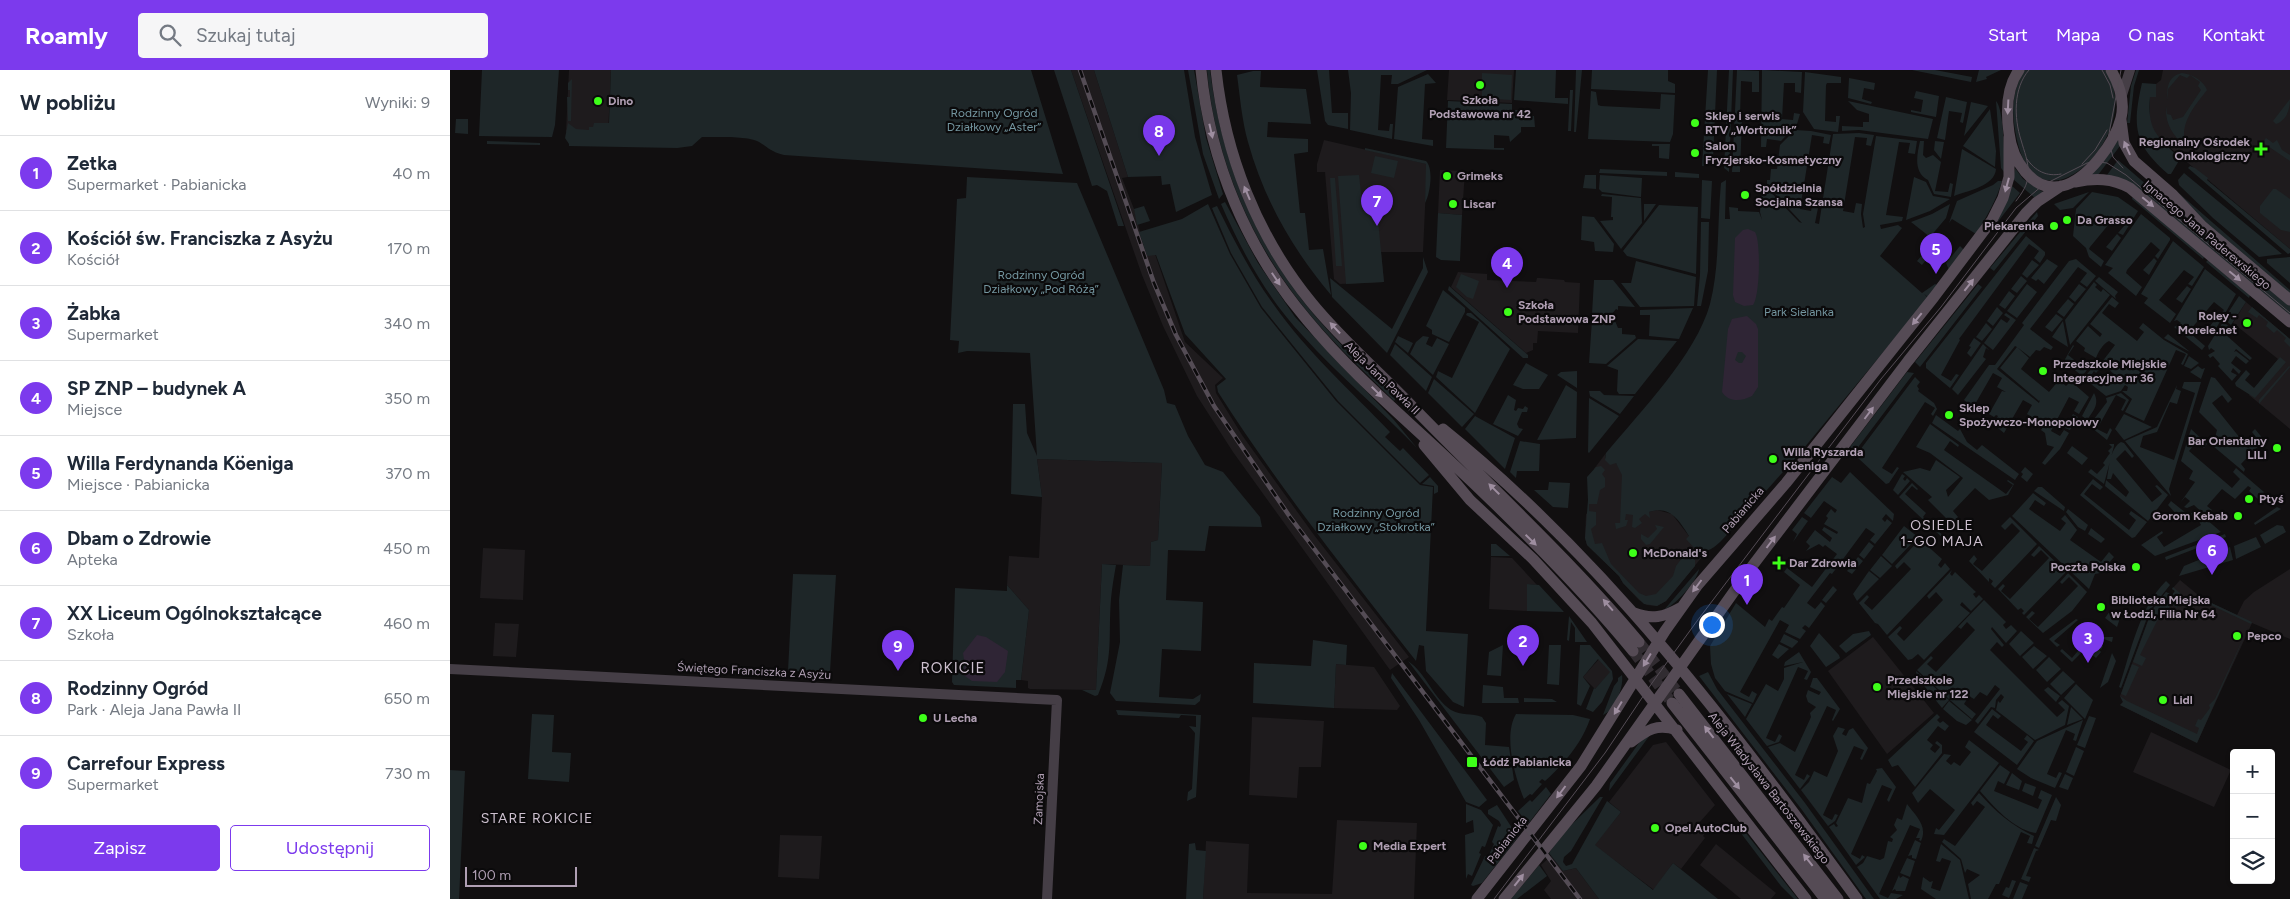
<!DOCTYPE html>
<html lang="pl">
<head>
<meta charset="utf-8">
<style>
  body { margin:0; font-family:Figtree,sans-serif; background:#f6f6f7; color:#1f2937 }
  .controls { position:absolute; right:15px; bottom:15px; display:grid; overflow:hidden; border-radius:5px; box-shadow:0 1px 4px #0004 }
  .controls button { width:45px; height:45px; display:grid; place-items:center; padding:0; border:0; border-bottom:1px solid #e0e1e3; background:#fff; color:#1f2937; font:25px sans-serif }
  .scale { position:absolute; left:15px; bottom:12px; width:112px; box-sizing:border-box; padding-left:5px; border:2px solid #b09fb3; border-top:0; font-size:14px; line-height:18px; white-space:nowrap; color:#b09fb3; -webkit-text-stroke:4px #0b0a0b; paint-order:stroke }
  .you { position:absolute; left:1261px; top:554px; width:18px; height:18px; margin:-12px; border:4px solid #fff; border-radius:50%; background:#1a73e8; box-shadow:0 0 0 8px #1a73e833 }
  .badge { display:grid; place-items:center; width:32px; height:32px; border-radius:50%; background:#7c3aed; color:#fff; font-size:16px; font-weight:700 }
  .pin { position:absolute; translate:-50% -41px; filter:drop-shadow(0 1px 2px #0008) }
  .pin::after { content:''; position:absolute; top:26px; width:18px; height:15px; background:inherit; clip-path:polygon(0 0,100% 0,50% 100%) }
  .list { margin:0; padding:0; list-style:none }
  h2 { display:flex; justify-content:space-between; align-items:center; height:65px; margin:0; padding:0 20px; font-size:21px }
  h2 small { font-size:16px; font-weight:400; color:#747a83 }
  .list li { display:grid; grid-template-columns:32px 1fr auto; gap:15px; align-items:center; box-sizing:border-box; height:75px; padding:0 20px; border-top:1px solid #e0e1e3 }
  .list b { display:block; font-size:19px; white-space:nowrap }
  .list p { margin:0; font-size:16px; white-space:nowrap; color:#747a83 }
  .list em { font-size:16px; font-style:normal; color:#747a83 }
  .actions { display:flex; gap:10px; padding:15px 20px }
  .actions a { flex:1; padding:11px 0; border:1px solid #7c3aed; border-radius:5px; text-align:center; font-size:18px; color:#7c3aed }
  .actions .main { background:#7c3aed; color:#fff }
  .icon { flex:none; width:28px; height:28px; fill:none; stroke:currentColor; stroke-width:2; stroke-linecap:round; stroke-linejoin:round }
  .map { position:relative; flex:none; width:1840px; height:829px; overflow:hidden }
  header { display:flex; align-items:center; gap:30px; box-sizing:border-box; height:70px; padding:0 25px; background:#7c3aed; color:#fff }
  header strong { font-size:24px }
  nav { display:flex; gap:28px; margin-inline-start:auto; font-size:18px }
  .search { width:350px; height:45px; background:#f6f6f7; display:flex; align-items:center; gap:12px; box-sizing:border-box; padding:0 18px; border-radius:5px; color:#747a83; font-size:19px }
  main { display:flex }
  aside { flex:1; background:#fff }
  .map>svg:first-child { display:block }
  .built { fill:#1e1b1d }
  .green { fill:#1e2628 }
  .water { fill:#2f2535; fill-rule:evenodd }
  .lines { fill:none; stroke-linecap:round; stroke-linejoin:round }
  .primary-tunnel { stroke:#312c31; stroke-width:11; stroke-dasharray:11 5.5; stroke-linecap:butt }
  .secondary { stroke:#453e46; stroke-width:10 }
  .primary { stroke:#554b55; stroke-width:11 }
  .tram { stroke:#544c55; stroke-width:1 }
  .rail-casing { stroke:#544c55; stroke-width:4.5 }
  .rail { stroke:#0b0a0b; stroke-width:2.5; stroke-dasharray:8; stroke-linecap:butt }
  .oneway { fill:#9e8ea0 }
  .poi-dot { fill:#3eff19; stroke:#0b0a0b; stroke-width:2 }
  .labels { text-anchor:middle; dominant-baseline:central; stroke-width:4.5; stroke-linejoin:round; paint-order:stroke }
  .poi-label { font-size:12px; font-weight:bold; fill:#b09fb3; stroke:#0b0a0b; text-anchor:start }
  .park-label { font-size:12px; fill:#7496a0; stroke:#0b0a0b }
  .street-label { font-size:12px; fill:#b09fb3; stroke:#0b0a0b }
  .neighbourhood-label { font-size:14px; letter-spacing:1px; fill:#cdc0cf; stroke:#0b0a0b }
  .quarter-label { font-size:15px; letter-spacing:1px; fill:#cdc0cf; stroke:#0b0a0b }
</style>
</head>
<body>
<header>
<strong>Roamly</strong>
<div class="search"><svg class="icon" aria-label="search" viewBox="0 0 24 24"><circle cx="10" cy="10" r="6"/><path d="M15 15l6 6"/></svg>Szukaj tutaj</div>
<nav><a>Start</a><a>Mapa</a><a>O nas</a><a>Kontakt</a></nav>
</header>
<main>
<aside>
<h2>W pobliżu<small>Wyniki: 9</small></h2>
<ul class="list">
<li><span class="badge">1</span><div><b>Zetka</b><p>Supermarket · Pabianicka</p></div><em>40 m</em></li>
<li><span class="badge">2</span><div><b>Kościół św. Franciszka z Asyżu</b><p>Kościół</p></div><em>170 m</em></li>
<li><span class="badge">3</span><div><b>Żabka</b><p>Supermarket</p></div><em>340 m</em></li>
<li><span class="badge">4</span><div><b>SP ZNP – budynek A</b><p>Miejsce</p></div><em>350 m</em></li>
<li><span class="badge">5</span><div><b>Willa Ferdynanda Köeniga</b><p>Miejsce · Pabianicka</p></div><em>370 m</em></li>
<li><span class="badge">6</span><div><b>Dbam o Zdrowie</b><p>Apteka</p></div><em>450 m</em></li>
<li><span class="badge">7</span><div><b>XX Liceum Ogólnokształcące</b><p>Szkoła</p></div><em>460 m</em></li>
<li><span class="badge">8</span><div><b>Rodzinny Ogród</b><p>Park · Aleja Jana Pawła II</p></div><em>650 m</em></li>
<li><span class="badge">9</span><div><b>Carrefour Express</b><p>Supermarket</p></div><em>730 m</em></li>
</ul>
<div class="actions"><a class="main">Zapisz</a><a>Udostępnij</a></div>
</aside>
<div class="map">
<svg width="1840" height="829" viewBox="0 0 1840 829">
  <rect width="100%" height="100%" fill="#110f10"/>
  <path class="built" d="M119,0H161L158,64L116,62Z
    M621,0H644L678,107L672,108L684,139L696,185L705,184L735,272L773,308L765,315L766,323L792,365L864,465L959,587L940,600L783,382L747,326L713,256L692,205Z
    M999,0H1064L1062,33L997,30Z
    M1713,0H1840V179L1706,66L1700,52V27H1706V14L1711,10Z
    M874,70L977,94L973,182H931L934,212L890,214L884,209L875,102H867V94Z
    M990,100L1015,101L1012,145L988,143Z
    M1008,202L1037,204V210L1086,212L1087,208H1090L1114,210L1115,212L1130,213L1128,263L1088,261L1087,273H1083V280L1076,283L1001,217Z
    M1796,232L1840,269V359L1799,325L1828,289L1783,253Z
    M1156,383L1155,388L1166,393L1172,402L1173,410L1198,442L1207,440L1222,444L1252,483L1256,482L1216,531L1207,536L1197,535L1189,530L1173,513L1169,506L1137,475L1135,468L1136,444L1139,442V434H1147L1144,399Z
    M587,389L712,393L708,470L701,472L700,496L652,494L646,620L580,619L578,618V611L571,610L579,540L557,515L559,486L589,488L592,427Z
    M33,478L75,480L73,530L30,528Z
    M1041,487L1062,488L1087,515L1077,514V541L1039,539Z
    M1840,499V569L1802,553L1747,673L1670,635L1673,632L1670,626L1702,540L1716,522L1722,525L1725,521L1722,519L1730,510L1753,529L1787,545L1794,531L1804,522Z
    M45,553L69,554L66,587L43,586Z
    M1423,567L1484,643L1437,684L1378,601Z
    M1149,589L1161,602L1145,619L1133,607Z
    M886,594L924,597L950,636L947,640L884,638Z
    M802,647L874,651L871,697H849L847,728L799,725Z
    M1701,662L1781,700L1764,737L1683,702Z
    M1216,672L1265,735L1249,753L1257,761L1253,766L1255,768L1231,799L1223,793L1204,820L1144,775L1171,742L1159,732L1203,675Z
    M887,750L967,753L964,829H753L756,771L799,774L797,823L882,824Z
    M330,765L372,766L369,809L328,807Z
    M1266,774L1326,823L1321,829H1291L1250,795Z
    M1101,786L1113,801L1126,798L1149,829H1101L1094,820L1101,811L1091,795Z"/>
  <path class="green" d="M32,0H109L105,55L102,67L29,66Z
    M161,0H581L613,104L334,85C318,81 319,77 307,71C298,66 263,67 252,67L242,76L227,78L119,76V74L115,68L118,53L126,59L139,60V57H143L144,53H159Z
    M604,0H621L674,156H668L657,121L647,115L642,116Z
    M644,0H734L745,67L762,125L726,142L720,114L712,115L711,106L678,107Z
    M738,0H744L756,68L773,124L769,129L753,84Z
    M757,0H760C772,96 809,184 874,256C896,281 922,304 946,328L944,331C918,305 891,281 867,253C806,183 765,93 757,0Z
    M867,0H879L882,43H898V59L878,55L875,51Z
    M898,0H977L948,14H941L942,5H931L928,60L939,61L940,54H943L942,69L900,60L901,23Z
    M1066,0H1106L1105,28H1118V34L1064,30Z
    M1126,0H1132L1126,62H1124Z
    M1142,0H1218V11L1225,14V23L1141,19Z
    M1258,0H1267L1263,89L1259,95L1252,96Z
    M1279,0H1283L1279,102L1274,98Z
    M1287,0L1309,1V22H1302V12L1291,11L1290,47L1292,48L1290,102H1282Z
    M1312,0L1352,2L1351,23L1345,22V13H1334L1332,49L1343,50L1344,43L1350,44L1347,54L1331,71L1317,69L1316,77H1311Z
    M1462,0H1485L1522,7L1521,12Z
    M1529,0H1551L1536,7L1537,9L1526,12Z
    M1574,0H1655C1699,59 1589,171 1567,70C1561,42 1561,25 1574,0Z
    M1686,0H1689L1684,16L1680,53H1677L1681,16Z
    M803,1H811L810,17L856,19L861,54L818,52L817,67L858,69V82L844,84L850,143H855L859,180L873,179L881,225C843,180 814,130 798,72C792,51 790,27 787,5Z
    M1355,2L1391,7V13H1377L1376,15L1375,51L1386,52V46H1390L1388,62L1364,59L1353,42Z
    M1032,3L1062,5L1061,30L1032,28Z
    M1732,3C1742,4 1754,11 1757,20C1744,37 1730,52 1735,75C1722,65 1715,53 1716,36L1717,44L1721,45L1723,50L1733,47L1751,20L1748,16L1750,12L1740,5L1737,8L1730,5L1718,19L1717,30C1717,17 1718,6 1732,3Z
    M978,4L986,13L975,14L972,69L983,70V76L944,69L948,17Z
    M1399,8L1425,13L1424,20L1414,18L1412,29L1422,32L1421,34L1398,28Z
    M122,9L121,51H118L117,27H120V20H118V13Z
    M1692,13L1706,14V27H1700C1697,62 1708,66 1730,89L1721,104H1718C1684,74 1682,57 1692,13Z
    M1120,20H1123L1121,61H1118Z
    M1141,21L1146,22L1148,35L1151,36L1210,39L1211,24L1225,25L1223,64L1220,72L1138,69Z
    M1466,21L1489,26L1486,47L1461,42V40L1471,42L1473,30L1464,28Z
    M1496,27L1517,32L1513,53L1510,52L1512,43L1499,41L1495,70L1487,68Z
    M1840,29C1840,39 1837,50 1826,54L1823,51Z
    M998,31L1062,34V40H1073V44L1084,46L1085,57H1071V62L1060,72L1059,66L1044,65V78H1054V80L996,78Z
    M1398,31L1483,49L1478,69L1409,60L1392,61V56L1413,57V52H1419V44L1407,40Z
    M1546,31C1554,39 1555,89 1554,102L1551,98Z
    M1521,32L1538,36L1514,66Z
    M1540,39L1546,81L1545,97L1513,76Z
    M6,49H18V64L5,63Z
    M1345,60L1361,61L1381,65L1379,74L1373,73L1374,67L1362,65L1350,139L1361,141L1363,132L1369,133L1365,153L1369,154L1383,64L1409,63L1424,65L1421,76L1416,75L1417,68L1405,67L1393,141L1404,143L1406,133L1412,134L1411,144L1413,158L1415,157L1413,144L1426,66L1467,71L1465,84L1458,83L1460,73L1449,72L1436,145L1453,147L1452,151L1430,155L1431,159L1448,155L1452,158L1430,186L1472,223L1485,214L1487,215L1478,227L1474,224L1478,228L1349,384L1300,439L1296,437L1283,451L1286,454C1276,465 1265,483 1248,482L1236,469L1239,466C1229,450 1220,435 1199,442L1200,448L1195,444L1189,449L1192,453L1185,458L1182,457L1183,445L1176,444L1175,450H1178L1176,456L1166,459L1165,453H1170L1172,405L1166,393L1160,395L1155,390L1156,383C1190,342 1246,285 1260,234C1270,195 1267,153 1271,113L1276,110L1275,149H1280L1279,137L1288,138V141L1309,142L1312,150L1310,142L1312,113L1349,152L1352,153L1317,115V110H1320L1321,99H1327L1330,75Z
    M1816,68L1823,73L1827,70L1832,80L1840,85V91L1815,74L1813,72Z
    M1668,69L1670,76L1648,105H1640Z
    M37,71L90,73V75L37,74Z
    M1470,71H1474L1473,85L1476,88L1483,85L1491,92L1485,121L1498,122L1500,113L1503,114L1501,127L1484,124L1478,110C1463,102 1467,85 1470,71Z
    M1485,71L1494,72L1491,89L1484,80Z
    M1202,74H1220L1219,89L1209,88V76H1202Z
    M915,78L976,91C984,99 980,124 975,133L976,94L915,80Z
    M1512,79L1546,99C1545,116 1517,121 1504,126Z
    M925,86L948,91L944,108L921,103Z
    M1668,90L1727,141L1730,138L1840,235V247L1657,105Z
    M1740,96L1745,98L1758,108L1757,110L1840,179V183L1838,184L1738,98Z
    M1565,98L1573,109L1593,122L1585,128L1563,109Z
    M1150,99L1217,102V106L1149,103Z
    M1225,102L1249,104V108L1225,107Z
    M1734,103L1832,184L1809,187L1763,148L1729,115L1728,110Z
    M909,105L913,141L927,140L934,212L896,214L888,106Z
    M1135,105H1146V119L1133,118Z
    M1150,105L1192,108L1191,127L1152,122L1149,119Z
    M517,107L627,113L714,320L717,333L725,335L738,366L755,395L773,402L810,447L812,457L759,456L755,481L718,480L716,530L753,532L751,581L712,579L709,627L743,629L751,624L750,631L745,635L666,631L660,623L670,572L669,530L673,495L700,496L701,472L708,470L712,393L587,389L592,427L561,424L563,334H575L577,363L587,386L580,283L517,281L508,283L509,271L500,270L507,129L516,128Z
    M1464,107L1476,112L1483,126L1500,129L1480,141L1456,150Z
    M880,108H885L892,196H886Z
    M1252,110L1262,111L1260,149L1251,148Z
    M1548,111H1552C1546,131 1537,146 1526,164L1502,149L1499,153L1507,131L1543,115Z
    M1562,116L1570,123L1547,153Z
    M1723,118L1840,220V224L1757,155Z
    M1823,119H1826L1840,129V162L1831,160L1810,143V136Z
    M1639,122L1623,138L1610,140L1604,134Z
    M1642,122L1668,127L1688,141L1673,165L1668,163L1674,156L1664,148L1640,177L1639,179L1654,191L1651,197L1639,187L1636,178L1623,166L1626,139Z
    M1152,124L1191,128L1192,153L1171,179L1150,151L1163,150V147H1161L1162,127L1151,126Z
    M1683,126L1754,187L1753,189L1682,129Z
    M775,132L808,193L845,247L944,350L967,378C930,339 889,306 853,266C817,228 792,182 771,134Z
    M758,134L780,184L811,238L886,331L970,415L983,417L976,561L1018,564L1014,637L1003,632L976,601L974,576L969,575L966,591C898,504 828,416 768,322L767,316L776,309L735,264L706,185L697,186L689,162L732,149Z
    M1194,134H1206L1194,151Z
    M1500,134L1496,148L1480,167L1461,152L1482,144Z
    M1209,135L1248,137L1246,204L1177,186L1173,181Z
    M694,136L700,151L687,155L684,139Z
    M767,136C784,170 801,204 824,235C857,282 901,321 940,362L935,367L950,381L953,378L979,405L970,413L888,331L812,237L781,183L762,138Z
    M1587,142L1588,146L1544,201L1540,198Z
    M988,143L1012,145L1010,191L991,190L986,187Z
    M1691,144L1720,168V170L1708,189L1705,186L1710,180L1701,172L1677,200L1676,203L1692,217L1686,226L1658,203L1663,198L1655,195Z
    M1132,146L1144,147L1164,174L1163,182L1145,181L1144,172L1131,170Z
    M1251,152H1259L1258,201L1251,236H1247L1250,205Z
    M1490,164L1495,167L1472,195L1467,191Z
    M1667,164L1671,168L1662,181L1656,177Z
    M1576,166L1595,182V185L1590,193L1584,188L1589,181L1579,174L1509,269L1510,270L1491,305L1501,311L1506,304L1509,305L1500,318L1476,298V293Z
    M1723,171L1754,197L1742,216L1738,214L1744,207L1734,200L1709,230L1726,244L1720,253L1694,233L1698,228L1691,224Z
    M1510,176L1514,180L1499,200L1496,193Z
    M973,187L978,202L937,283L882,227L880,208L942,259L973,198Z
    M1840,187V213L1817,193V189Z
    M1704,188L1707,191L1699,205L1693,200Z
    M1597,189L1608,196L1594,214L1588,209L1586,211L1581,208Z
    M1626,189L1646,206L1637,217L1630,212L1637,203L1628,197L1580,259L1603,277L1601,280L1594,277L1590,281L1586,280L1580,287L1567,277L1565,276L1547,299L1589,333L1590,330L1589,331L1550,298L1567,277L1579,288L1571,299L1599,322L1609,310L1616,316L1618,314L1614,310L1617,308L1639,327L1629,344L1624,341L1629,332L1619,327L1601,361L1610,366L1614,360L1619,363L1610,379L1595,395L1592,393L1604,377L1597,375L1595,363L1591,360L1595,354L1590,350L1584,357L1580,354L1583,348L1577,344L1582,335L1573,330L1554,363L1543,354L1548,346L1546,345L1544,347L1539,344L1552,321L1556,322L1547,317L1552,308L1543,303L1524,336L1533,341L1537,335L1541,338L1535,347L1514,330L1539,295H1545L1574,255L1572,253L1619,191Z
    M1582,190L1589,195L1577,208L1572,204Z
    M1758,190L1800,225L1799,228L1756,192Z
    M1186,191L1246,207L1244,236L1190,237L1171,213H1181Z
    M1755,199L1786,224L1772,249L1769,246L1774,240L1764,232L1740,260V263L1755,276L1752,280L1724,257L1731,253L1727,250L1724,251Z
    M1011,204L1029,211L1023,229L1017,227L1006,217Z
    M1571,206L1577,211L1567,223L1561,219Z
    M1649,207L1668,222L1665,226L1666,229L1645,211Z
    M1144,210H1163L1185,237L1168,236V240L1166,239L1161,245L1142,244Z
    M1644,212L1647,215L1645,217L1651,222L1653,219L1660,225L1620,275L1615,250Z
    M1528,214L1532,217L1470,297L1465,292Z
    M1577,214L1587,222L1567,248L1557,241Z
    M1629,214L1636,219L1625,232L1619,227Z
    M999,216L1078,285V288H1073L998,220Z
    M1737,216L1741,219L1732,233L1726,229Z
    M993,220L1015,238V242L999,272L982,264V260L976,256Z
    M1559,221L1565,226L1555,239L1549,235Z
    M1789,226L1796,232L1781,255L1774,249Z
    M1662,227L1669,233L1665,238L1659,234L1652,243L1687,271L1694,262L1689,258L1693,253L1714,270L1738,284L1733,295L1731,294L1736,284L1726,280L1694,351L1675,342L1682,329L1672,321H1677L1678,317L1675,315L1671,321L1656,326L1641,314L1647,308L1657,316L1666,306L1654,295L1655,293L1646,303L1644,301L1637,311L1634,308L1649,289L1652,292L1665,275L1659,271C1653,274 1648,282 1646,288L1634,281L1635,278L1626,271L1638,256L1650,267L1652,264L1640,254Z
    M1618,229L1624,234L1614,247L1607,242Z
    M1547,237L1553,243L1543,256L1537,251Z
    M1802,237L1840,269V277L1834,271L1836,268L1827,260L1824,263L1816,256L1818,252L1809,245L1807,248L1798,242Z
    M1243,238L1229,269L1199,266L1200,245H1190V240Z
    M1017,243H1021L1060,279L1025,343L986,307L988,301L1002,308L1029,252L1016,245Z
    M1556,243L1566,250L1543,280L1534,273L1551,249L1557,253L1560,249L1554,245Z
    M1606,244L1613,249L1602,262L1595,257Z
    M1767,247L1771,250L1762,265L1757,260Z
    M1142,250L1165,251L1168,258H1172V264L1185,265L1186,268L1156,294L1139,293Z
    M1613,251L1618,277L1602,267Z
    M1773,252L1780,257L1776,265L1802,288L1800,290L1786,279L1784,282L1786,281L1799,291L1796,294L1786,286L1781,293L1791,301L1789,304L1783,298L1781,302L1787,305L1782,311L1768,296L1770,294L1763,286L1760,288L1758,285L1765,281L1761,278L1759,280L1758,276Z
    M1536,253L1542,259L1532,271L1526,267Z
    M1718,264L1740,282L1714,268Z
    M948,266L963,273L958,283L945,272Z
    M973,266L979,267L976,274L982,277L987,268L999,274L983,305L960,284L966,272Z
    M1524,268L1531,273L1521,287L1517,283L1521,277L1519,276Z
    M1188,269L1227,271L1185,324H1169L1167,321L1168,300L1157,296Z
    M945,274L982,307L976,321L940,285Z
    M1533,274L1540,281L1536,278L1533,287L1536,289L1508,325L1502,319Z
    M1623,275L1624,276L1618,285L1637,300L1632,306L1614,291Z
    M1739,286L1749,293L1741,299L1734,296Z
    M1830,287L1836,292L1805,328L1786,316L1785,313L1796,300L1800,304L1795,310L1804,318Z
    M1076,293L1098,305L1089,319H1073L1063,315Z
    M1748,296L1752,299L1755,298L1751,309L1740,302Z
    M1839,296L1840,297L1809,334V330Z
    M1127,301V318L1107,305L1111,302Z
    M1457,302L1464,303L1406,380L1400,377Z
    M1465,307L1470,312L1467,316L1469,319L1468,321L1484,333L1487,339L1483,346L1481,344L1485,338L1475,332L1432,398L1442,404L1447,397L1449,398L1439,413L1436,414L1408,388L1407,384Z
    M1761,307L1765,308L1782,329L1778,333L1772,325L1762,333L1798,378L1808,370L1802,362L1805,359L1814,370L1791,394L1795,399L1794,402L1763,376L1767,360L1749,342Z
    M984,309L1024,344L1012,357L978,323Z
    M1734,312H1751L1719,419L1721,426L1675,371L1707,357L1727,315L1726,319L1731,321L1727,334L1720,332L1707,362L1693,366L1690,377L1724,390L1745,323L1732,318Z
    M1116,315L1127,322L1126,368L1087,370Z
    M1139,321H1150L1154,325L1184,326L1170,344L1140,326Z
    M1644,323C1650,334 1643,341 1637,350L1632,346Z
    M1671,323L1679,330L1673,341L1671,340L1676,330L1666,325L1647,359L1657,364L1660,358L1662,360L1657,370L1642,358L1641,353L1657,332L1656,328Z
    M1058,325L1066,330L1064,340L1066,341L1068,338L1073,339L1075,336L1078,338L1077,342H1072L1067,354L1069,358L1073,359L1068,366L1043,354Z
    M1139,328L1169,346L1139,383L1138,382Z
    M1623,344L1628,347L1620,360L1615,358Z
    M1674,344L1702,357L1674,370L1665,359Z
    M1486,345L1508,361L1510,359L1517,372L1527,380L1532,375L1569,404L1565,410L1482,353Z
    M1025,346L1065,368L1055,399L1015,359Z
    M1480,354L1509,375L1508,377L1500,371L1494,380L1556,424L1563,415L1557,411L1558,410L1564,414L1558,425L1539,430L1525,418L1503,441L1508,447L1502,454L1478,430L1482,427L1453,402L1470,398L1480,401L1486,390L1510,407L1496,420L1498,427L1513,408L1480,383L1466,377Z
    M1741,359L1757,374L1754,378L1747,372L1739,381L1782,418L1790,409L1783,402L1786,398L1814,422L1808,429L1799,421L1801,418L1798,416L1785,429L1772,419L1757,436L1762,440L1757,447L1744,435L1737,438L1734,437L1740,431L1735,427L1730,433L1745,412L1739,409L1743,401L1731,391Z
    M1070,371L1090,374L1089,401H1067L1066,408L1060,402Z
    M1671,372L1674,373L1684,386L1682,388L1675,380L1666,389L1702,432L1712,424L1705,416L1707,415L1718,425L1698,451L1655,416L1656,410L1676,427L1679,422L1663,403L1661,409H1657C1659,398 1660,378 1671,372Z
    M1659,374H1664V376L1654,414L1638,402L1641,399L1647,404L1655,395L1653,393L1660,383L1658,381L1662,377Z
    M1622,376L1638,388L1632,395L1617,383Z
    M1151,396L1155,400L1152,404L1155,408V417L1150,420L1147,434H1139V441L1146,442V455L1141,459L1145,474L1152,473L1161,494L1189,523L1196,526L1206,524L1223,506L1226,496L1232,488L1241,487L1245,490V496L1216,531L1207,536L1194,534L1173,513L1169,506L1137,475L1135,468L1138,430L1137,407L1146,397Z
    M1575,397L1583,404L1577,412L1571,407L1573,404L1571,402Z
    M1400,402L1444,444L1443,451L1436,444L1432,449L1435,452L1437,449L1442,453L1425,474L1420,470L1425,464L1416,458L1382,504L1380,503L1357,533L1365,539L1371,532L1375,536L1359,558L1355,555L1352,558L1356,561L1350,569L1335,562L1339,555L1330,550L1290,622L1299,627L1302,621L1307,624L1303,633L1275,621L1265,608L1261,594L1260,576L1286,533L1315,557L1319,549L1322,551L1332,537L1334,538L1350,515L1334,502L1337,498L1362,517L1387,484L1375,475L1373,477L1369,474L1356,481L1360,476L1356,472L1365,460L1380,472L1382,468L1372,460L1374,457L1387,464L1388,462L1374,454L1378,448L1376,446L1381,439L1385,443L1387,440L1374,431L1361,448L1354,443L1382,407L1391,413Z
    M1452,404L1455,406L1453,409L1455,411L1457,408L1460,411L1448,425L1443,420Z
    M980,407L988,416V422L984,424V416L972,414Z
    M1643,409L1653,417L1650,420L1642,414L1634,424L1679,460L1686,450L1679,444L1681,441L1697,452L1685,467L1682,468L1630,425Z
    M1099,412L1120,413L1118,438L1103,437L1084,420H1098Z
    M1462,413L1468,419L1467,420L1462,416L1455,424L1476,443L1473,447L1499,471L1498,473L1449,427Z
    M1588,417H1592L1615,437L1614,441L1584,421Z
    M1583,423L1596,433L1594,436L1585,430L1579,439L1610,461L1616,453L1611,449L1615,445L1627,460L1620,470L1651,492L1659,482L1664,487L1650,503L1645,504L1639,519L1562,446Z
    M1721,431L1736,443L1729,447L1718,435Z
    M1827,437L1831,439L1805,455L1804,453Z
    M1618,439L1638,455L1635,461L1628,457L1616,442Z
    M1744,441L1748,442L1771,462L1705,486L1691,475L1712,461L1713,463L1707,467L1714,477L1751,455L1745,444L1737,449L1736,447Z
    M1352,447L1358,451L1343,472L1347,464L1342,460Z
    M1560,447L1587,474L1545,518L1541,514L1543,511L1539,508V512L1519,491L1524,485L1527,489L1523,494L1532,501L1570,461L1562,453L1555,460L1551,456Z
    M1205,455L1214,457L1200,474L1196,475L1191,469V464L1198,468L1207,459Z
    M1827,455L1833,456L1836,462L1815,474L1810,465Z
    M1454,456L1468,467L1442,494L1432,485Z
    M1641,458L1655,469L1651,473L1638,464Z
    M1775,464L1776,467L1716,490L1715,487Z
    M1806,467L1811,477L1786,489L1784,476Z
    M1470,469L1472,470L1468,474L1471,476L1473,472L1492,489L1488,495L1491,498L1495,493L1500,499L1437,565L1428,554L1425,553L1409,533L1417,525L1419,527L1414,533L1422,540L1461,499L1454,492L1447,499L1445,496Z
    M1419,472L1424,476L1414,489L1409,485Z
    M1041,474H1046L1060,486H1041Z
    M1589,476L1616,502L1574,545L1572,543L1574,541L1571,538L1568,540L1548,519L1553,514L1555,516L1551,521L1560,529L1599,488L1591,480L1584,487L1581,485Z
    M1780,477L1783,490L1729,506L1734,496Z
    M1431,486L1442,496L1430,508L1420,500Z
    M1408,487L1413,491L1402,504L1397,501Z
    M652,494L666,495C664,506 662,518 661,529C658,568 664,587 648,625L645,626L632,620H646Z
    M1249,499C1247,512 1225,535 1214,540Z
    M1502,500L1500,504L1502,506L1505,502L1526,522L1523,524L1526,528L1529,525L1533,529L1521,541L1512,532L1510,535L1520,543L1474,590L1468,584L1462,589L1458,590L1438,567L1450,556L1452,558L1447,564L1454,571L1493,530L1486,522L1479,529L1477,526Z
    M1419,501L1429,509L1407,531L1403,524Z
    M1618,503L1637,522L1622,541L1593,563L1576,547L1582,541L1585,543L1579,549L1588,557L1628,516L1619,507L1612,514L1610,512Z
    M343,504L386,505L380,602L338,601Z
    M1716,511L1720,515L1700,540L1671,618L1669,617C1681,581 1689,538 1716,511Z
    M1077,514L1089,515L1114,542L1077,541Z
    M557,515L579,540L571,610H566V618L504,615L502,612L505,518L557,521Z
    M1383,516L1387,520L1376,533L1372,530Z
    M1723,517L1732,525L1727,538L1722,534L1707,551L1690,585L1696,588L1692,596L1683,592L1702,540L1716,522L1722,525L1725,521L1722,519Z
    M1534,530L1556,552L1553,555L1556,559L1561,555L1567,561L1556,573L1542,557L1541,559L1554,575L1552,577L1547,572L1540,580L1607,647L1615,640L1608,633L1612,630L1619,636L1615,655L1585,670L1546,640L1548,631L1550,633L1554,627L1551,624L1546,630L1545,638L1541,637L1528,654L1525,651L1550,619L1545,615L1537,626L1530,622L1524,629L1519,626L1514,634L1526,644L1522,649L1500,630L1509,621L1499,629L1467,600L1481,586L1483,588L1477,594L1486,602L1525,560L1517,552L1511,559L1508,557Z
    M1755,530L1802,552L1801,554L1761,535Z
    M1660,541L1670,548L1667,557L1655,548Z
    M1119,546L1137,572H1125V558L1121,552L1119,571L1117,570Z
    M1626,549L1628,550L1604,571L1610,575L1607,577L1599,569Z
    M1631,553L1641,560L1633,571L1635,573L1642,566L1643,562L1647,567H1663L1662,572L1648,567L1647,571L1653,576L1651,580L1643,570L1638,575L1644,582L1648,578L1651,582L1646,588L1635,579L1622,592L1610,581L1612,579L1622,588L1632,576L1623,566L1630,559Z
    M1799,556L1747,673L1670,635L1673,632L1670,626L1677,631L1747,664L1749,658L1745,656L1748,649L1751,650L1760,638L1759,635L1765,629Z
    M1419,561L1421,565L1396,583L1389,576L1403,564Z
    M1571,561L1584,573L1570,586L1559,574Z
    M1369,563L1389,585L1390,588L1376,597L1360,576Z
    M1334,564L1348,571V572L1342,578L1330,572Z
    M863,570L897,575L896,595L886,594L884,638L803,633L804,593L861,596Z
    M1329,574L1339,579L1328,589L1322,585Z
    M1053,575L1051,606L1037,605L1039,582Z
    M1099,575H1111L1109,615L1097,614Z
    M1130,575H1140L1162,601L1163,609L1152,632L1143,642L1136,639L1144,618L1145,619L1160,602L1148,589L1133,607L1140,616L1131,636L1127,634Z
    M1584,576L1597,586L1583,599L1572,587Z
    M1349,582L1361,602L1357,610L1354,609L1358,601L1348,597L1316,668L1325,672L1329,664L1332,666L1329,672L1317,676L1296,649L1316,614L1328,621L1334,609V598L1353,592L1334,596L1335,592Z
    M1662,583L1666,591L1658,612L1650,618Z
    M1599,587L1611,599L1597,612L1586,600Z
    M958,591C976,603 983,628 1001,640C1011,646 1022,643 1032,647L1036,653L1035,675L1059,677L1064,710L1054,717Z
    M1682,594L1689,597L1676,626L1671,624Z
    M1466,601L1499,630L1492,638L1467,607Z
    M1613,601L1625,612L1611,625L1600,614Z
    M1258,602L1267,619L1355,733L1424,829H1416L1352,740L1249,606Z
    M942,603L1037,730L1029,737L1016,732L969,650L941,608Z
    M1172,605C1174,617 1165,640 1153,645L1164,616L1168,611V608Z
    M1363,608H1367L1390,639L1383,651L1382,650L1386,640L1377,636L1345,705L1354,710L1357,704L1360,706L1350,719L1318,677L1330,673L1345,682L1361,647L1360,643L1366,637L1358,632L1356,626L1358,620L1369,625L1371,622L1360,617Z
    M1626,614L1643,630L1635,649L1614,628Z
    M1033,615L1053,617L1054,628H1068L1069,633H1032Z
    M1598,617L1610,626L1606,632L1594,620Z
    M1277,624L1302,634L1295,647Z
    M1074,628L1102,629L1107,632H1074Z
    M1499,631L1522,650L1516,655L1507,651L1493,639Z
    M1621,637L1633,649L1617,655Z
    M1542,639L1551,646L1548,649L1543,645L1536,655L1571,681L1578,672L1574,669L1577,665L1584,671L1567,695L1524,662Z
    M666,640L751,645L746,727L737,731L738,722L742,719L745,663L739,656L746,657V646L731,645L729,648L668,645Z
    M82,644L104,645L102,682L121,683L119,712L78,709Z
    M1066,644L1123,645L1140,649C1132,673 1113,695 1095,711L1092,709L1089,712L1092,714L1082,725L1080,724L1074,729C1065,707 1053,666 1066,644Z
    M1487,644L1490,647L1487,650L1490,653L1493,651L1499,656L1495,661L1488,656L1477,670L1483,675L1480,679L1485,683L1490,677L1485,673L1487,671L1492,675V683L1465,717L1448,695L1442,697L1438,690Z
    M1639,646L1646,648L1635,678L1627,675Z
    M1633,650L1626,671L1623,670L1625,664L1616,660L1597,704L1606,708L1609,702L1612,703L1605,718L1581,708L1567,699L1587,671Z
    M1388,657L1395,659L1392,664L1396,666L1399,660L1403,658L1418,678L1412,690L1410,689L1414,680L1404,676L1373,745L1382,750L1385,744L1388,745L1385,751L1378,756L1351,720L1359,712L1364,701L1377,707L1388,681L1383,666Z
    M1200,665L1159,721L1160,713L1194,666Z
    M1519,670L1549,693L1494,765L1484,764L1486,758L1489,760L1505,740L1480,719L1468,733L1462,723L1494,684L1501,685L1496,691L1501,695L1504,692L1510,696L1521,682L1515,677Z
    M1626,677L1634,681L1624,706L1616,702Z
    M1550,695L1560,702L1554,714L1548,711L1544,721L1588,739L1592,730L1588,728L1591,720L1602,725L1586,763C1564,760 1544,737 1530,721Z
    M1432,698L1446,717L1439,732L1437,730L1442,719L1432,715L1401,784L1410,789L1412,785L1415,787L1406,795L1379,757L1384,754L1386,757L1388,756L1386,753L1398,728L1412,733L1417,713L1420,714L1427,701L1426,699Z
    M0,700L15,701L9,829H0Z
    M1562,703L1572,711L1569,720L1556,715Z
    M1615,704L1623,708L1618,720L1609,717Z
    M1575,713L1586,717L1583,726L1572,721Z
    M1096,717L1101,724L1078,754L1068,741L1080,730L1082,732Z
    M1529,723C1545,741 1562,756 1584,766L1582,774L1577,773L1580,766L1571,762L1549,814H1546L1538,829H1521L1518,814L1530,805L1517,799L1515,803L1511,789L1492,772L1494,769L1505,776L1535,737L1527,731L1523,736L1521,733Z
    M1150,727H1153L1121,781L1114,787L1113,792L1116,796L1122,794L1157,731L1171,742L1145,775L1203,820L1223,793L1268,829H1149L1126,798L1113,801L1099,783L1114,762Z
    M1606,727L1611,735L1606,751L1601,750L1589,778L1585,776Z
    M1016,734L1031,740L1043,755L1035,777L1032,776L1029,783L1031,784L1022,806L1018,804L1016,809L1015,765L1024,762L1023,750L1016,753Z
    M1457,734C1466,746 1478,756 1471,771L1469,770L1470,768H1466L1470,759L1460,755L1429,824L1438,828L1441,823L1453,825L1446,829H1430L1407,797L1413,793L1417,786L1430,790L1434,788L1438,771L1442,772L1443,769L1440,767L1447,760L1444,755L1447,748L1452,750Z
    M1047,735L1068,767L1032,813L1023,816L1021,815L1035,786L1038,787L1044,774L1042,772L1048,756L1050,757L1051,755L1049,751L1038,744V740Z
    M1282,756H1288L1292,758L1348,829H1344L1331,816L1287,758Z
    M1465,770L1471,773L1466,789L1462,788V785L1458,786Z
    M745,773L746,780L756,781L753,829H736L739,774Z
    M1491,774L1510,790L1519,829H1486L1471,819L1473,807L1480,812L1483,811L1481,818L1490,821L1501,791L1492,788L1490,792L1486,791Z
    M1584,778L1589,780L1586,781L1576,806L1581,807L1579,812L1571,809Z
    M1457,788L1465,791L1460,807L1450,803Z
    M1089,795L1097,806L1067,829H1061Z
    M1449,805L1450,808L1453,806L1459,809L1455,821H1446L1445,819L1442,821Z
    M1562,810L1566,811L1559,828L1552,825L1556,817L1559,818Z
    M1570,812L1578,815L1572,829H1563Z"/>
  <path class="water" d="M1293,160L1298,159L1305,162C1311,171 1310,227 1303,235L1294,236L1285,232L1283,225L1285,168Z
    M1297,246L1306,254L1308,259V317L1302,326C1292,331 1279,333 1272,322L1278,259L1282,249ZM1288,282H1292L1296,286L1292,293H1289L1285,290Z
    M527,565L536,567L558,581L555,602L547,612L522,611L512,604L515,596L513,583Z"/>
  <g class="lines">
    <path class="primary-tunnel" d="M1189,572L1229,624
      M1183,581L1222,633"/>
    <path class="secondary" d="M1671,28L1680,0
      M0,599L607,630L597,829"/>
    <path class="primary" d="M751,0C760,92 797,180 857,250C899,301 951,345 1000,391C1064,451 1127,513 1183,581
      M766,0C775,84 807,166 861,232C890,268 926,299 958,332C1035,412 1118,487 1189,572
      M1569,0C1556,18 1556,42 1559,63C1562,89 1582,123 1612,116C1638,110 1665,72 1671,48C1675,32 1669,14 1661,0
      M1671,50L1674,73L1684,91L1723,125L1752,156L1840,230
      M1625,112C1645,108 1662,108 1680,118L1840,252
      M993,359C1157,491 1284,660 1407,829
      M974,375L1020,430L1083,489L1142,553L1356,829
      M1184,543C1202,550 1214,547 1230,538
      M1229,624L1388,829
      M1222,633L1375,829
      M1181,672C1197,660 1207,653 1227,660
      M1027,829L1131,696L1215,561L1247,516L1336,413L1484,227L1542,150L1553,128L1559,107V67
      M1054,829L1146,716L1300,499L1458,291L1576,143L1587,132L1611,116"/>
    <path class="tram" d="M1652,0L1660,15L1663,28
      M1671,0L1658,69L1663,87L1673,98
      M1577,89C1585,101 1597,107 1611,104
      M1632,94L1645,80L1657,60
      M1566,131C1572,123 1578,115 1578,104C1579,92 1574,81 1571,70C1564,48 1563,18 1579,0
      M1044,829L1155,683L1202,613L1247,551L1431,309L1491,237L1566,138L1593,115L1637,93L1648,92L1657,93L1676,105L1840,243"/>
    <defs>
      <path id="rail" d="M630,0L704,213L726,265L764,336L840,447L1130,829"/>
    </defs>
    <use href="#rail" class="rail-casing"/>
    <use href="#rail" class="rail"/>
  </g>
  <defs><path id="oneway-solid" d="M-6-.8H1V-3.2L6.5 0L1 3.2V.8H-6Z" transform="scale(1.25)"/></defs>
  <g class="oneway">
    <use href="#oneway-solid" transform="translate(1558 37) rotate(93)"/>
    <use href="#oneway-solid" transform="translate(761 61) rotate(77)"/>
    <use href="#oneway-solid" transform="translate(1677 78) rotate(-114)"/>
    <use href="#oneway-solid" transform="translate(1557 115) rotate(105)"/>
    <use href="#oneway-solid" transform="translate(797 123) rotate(-113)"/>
    <use href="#oneway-solid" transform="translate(1698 132) rotate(40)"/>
    <use href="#oneway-solid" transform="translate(1785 206) rotate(40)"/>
    <use href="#oneway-solid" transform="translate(826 209) rotate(56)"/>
    <use href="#oneway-solid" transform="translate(1519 215) rotate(-52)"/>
    <use href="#oneway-solid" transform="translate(1467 249) rotate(129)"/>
    <use href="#oneway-solid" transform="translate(885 258) rotate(-133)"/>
    <use href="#oneway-solid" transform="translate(927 322) rotate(45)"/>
    <use href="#oneway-solid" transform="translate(1419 343) rotate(-53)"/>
    <use href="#oneway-solid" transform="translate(1044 419) rotate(-135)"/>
    <use href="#oneway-solid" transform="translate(1081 470) rotate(44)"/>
    <use href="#oneway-solid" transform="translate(1321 472) rotate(-53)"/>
    <use href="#oneway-solid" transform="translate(1247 516) rotate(127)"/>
    <use href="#oneway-solid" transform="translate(1158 535) rotate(-131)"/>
    <use href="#oneway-solid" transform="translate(1197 590) rotate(121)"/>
    <use href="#oneway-solid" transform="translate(1168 638) rotate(121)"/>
    <use href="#oneway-solid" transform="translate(1259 662) rotate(-128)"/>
    <use href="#oneway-solid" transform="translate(1285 713) rotate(52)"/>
    <use href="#oneway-solid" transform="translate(1111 722) rotate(127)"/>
    <use href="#oneway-solid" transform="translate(1358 790) rotate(-128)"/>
    <use href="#oneway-solid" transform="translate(1069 810) rotate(-52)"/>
  </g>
  <g class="poi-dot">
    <circle cx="1030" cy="15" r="5"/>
    <circle cx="148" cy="31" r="5"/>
    <circle cx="1245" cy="53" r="5"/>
    <path d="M1808.5 71.5h5v5h5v5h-5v5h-5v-5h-5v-5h5z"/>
    <circle cx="1245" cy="83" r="5"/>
    <circle cx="997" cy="106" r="5"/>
    <circle cx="1295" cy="125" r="5"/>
    <circle cx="1003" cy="134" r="5"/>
    <circle cx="1617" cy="150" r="5"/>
    <circle cx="1604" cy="156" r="5"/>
    <circle cx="1058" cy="242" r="5"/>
    <circle cx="1797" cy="253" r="5"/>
    <circle cx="1593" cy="301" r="5"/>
    <circle cx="1499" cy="345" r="5"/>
    <circle cx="1827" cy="378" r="5"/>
    <circle cx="1323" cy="389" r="5"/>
    <circle cx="1799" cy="429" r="5"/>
    <circle cx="1788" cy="446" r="5"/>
    <circle cx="1183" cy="483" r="5"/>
    <path d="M1326.5 485.5h5v5h5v5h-5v5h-5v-5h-5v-5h5z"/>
    <circle cx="1686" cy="497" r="5"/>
    <circle cx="1651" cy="537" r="5"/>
    <circle cx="1787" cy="566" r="5"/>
    <circle cx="1427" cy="617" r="5"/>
    <circle cx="1713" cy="630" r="5"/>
    <circle cx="473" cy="648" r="5"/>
    <rect x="1016" y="686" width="12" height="12" rx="2.5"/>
    <circle cx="1205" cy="758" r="5"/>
    <circle cx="913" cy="776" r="5"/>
  </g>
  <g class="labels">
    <g class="poi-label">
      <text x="1030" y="30" text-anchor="middle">Szkoła<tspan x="1030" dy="14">Podstawowa nr 42</tspan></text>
      <text x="158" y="31">Dino</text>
      <text x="1255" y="46">Sklep i serwis<tspan x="1255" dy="14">RTV „Wortronik”</tspan></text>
      <text x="1800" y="72" text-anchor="end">Regionalny Ośrodek<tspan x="1800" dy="14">Onkologiczny</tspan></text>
      <text x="1255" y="76">Salon<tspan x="1255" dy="14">Fryzjersko-Kosmetyczny</tspan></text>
      <text x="1007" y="106">Grimeks</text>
      <text x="1305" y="118">Spółdzielnia<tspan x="1305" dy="14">Socjalna Szansa</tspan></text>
      <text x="1013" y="134">Liscar</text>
      <text x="1627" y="150">Da Grasso</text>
      <text x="1594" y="156" text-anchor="end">Piekarenka</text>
      <text x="1068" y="235">Szkoła<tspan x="1068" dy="14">Podstawowa ZNP</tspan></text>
      <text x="1787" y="246" text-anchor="end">Roley -<tspan x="1787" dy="14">Morele.net</tspan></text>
      <text x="1603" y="294">Przedszkole Miejskie<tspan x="1603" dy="14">Integracyjne nr 36</tspan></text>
      <text x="1509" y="338">Sklep<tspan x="1509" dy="14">Spożywczo-Monopolowy</tspan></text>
      <text x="1817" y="371" text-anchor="end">Bar Orientalny<tspan x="1817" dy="14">LILI</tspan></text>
      <text x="1333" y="382">Willa Ryszarda<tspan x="1333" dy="14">Köeniga</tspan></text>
      <text x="1809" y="429">Ptyś</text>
      <text x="1778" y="446" text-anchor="end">Gorom Kebab</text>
      <text x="1193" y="483">McDonald's</text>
      <text x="1339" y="493">Dar Zdrowia</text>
      <text x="1676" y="497" text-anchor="end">Poczta Polska</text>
      <text x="1661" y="530">Biblioteka Miejska<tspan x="1661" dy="14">w Łodzi, Filia Nr 64</tspan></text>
      <text x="1797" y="566">Pepco</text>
      <text x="1437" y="610">Przedszkole<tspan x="1437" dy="14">Miejskie nr 122</tspan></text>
      <text x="1723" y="630">Lidl</text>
      <text x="483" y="648">U Lecha</text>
      <text x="1033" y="692">Łódź Pabianicka</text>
      <text x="1215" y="758">Opel AutoClub</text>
      <text x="923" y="776">Media Expert</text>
    </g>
    <g class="park-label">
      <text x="544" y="43">Rodzinny Ogród<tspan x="544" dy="14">Działkowy „Aster”</tspan></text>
      <text x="591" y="205">Rodzinny Ogród<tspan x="591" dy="14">Działkowy „Pod Różą”</tspan></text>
      <text x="1349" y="242">Park Sielanka</text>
      <text x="926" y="443">Rodzinny Ogród<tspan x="926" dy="14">Działkowy „Stokrotka”</tspan></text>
    </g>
    <g class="street-label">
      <text transform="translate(1757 165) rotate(40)">Ignacego Jana Paderewskiego</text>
      <text transform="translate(932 308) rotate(44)">Aleja Jana Pawła II</text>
      <text transform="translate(1293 440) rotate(-49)">Pabianicka</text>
      <text transform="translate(304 601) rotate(3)">Świętego Franciszka z Asyżu</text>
      <text transform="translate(1319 718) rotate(52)">Aleja Władysława Bartoszewskiego</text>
      <text transform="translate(589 729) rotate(-88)">Zamojska</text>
      <text transform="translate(1057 770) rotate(-52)">Pabianicka</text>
    </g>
    <g class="neighbourhood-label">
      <text x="1492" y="455">OSIEDLE<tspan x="1492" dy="16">1-GO MAJA</tspan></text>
      <text x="87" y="748">STARE ROKICIE</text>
    </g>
    <g class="quarter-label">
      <text x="503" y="598">ROKICIE</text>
    </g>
  </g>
</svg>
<div class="controls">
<button>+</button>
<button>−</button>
<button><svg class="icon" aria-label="layers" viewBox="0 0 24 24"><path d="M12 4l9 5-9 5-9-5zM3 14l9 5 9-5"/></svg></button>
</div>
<div class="scale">100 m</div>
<div class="you"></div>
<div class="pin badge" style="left:1297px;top:535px">1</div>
<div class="pin badge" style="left:1073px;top:596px">2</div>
<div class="pin badge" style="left:1638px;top:593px">3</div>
<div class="pin badge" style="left:1057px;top:218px">4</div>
<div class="pin badge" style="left:1486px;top:204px">5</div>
<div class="pin badge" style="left:1762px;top:505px">6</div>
<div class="pin badge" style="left:927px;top:156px">7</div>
<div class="pin badge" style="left:709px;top:86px">8</div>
<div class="pin badge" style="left:448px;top:601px">9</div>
</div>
</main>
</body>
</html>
